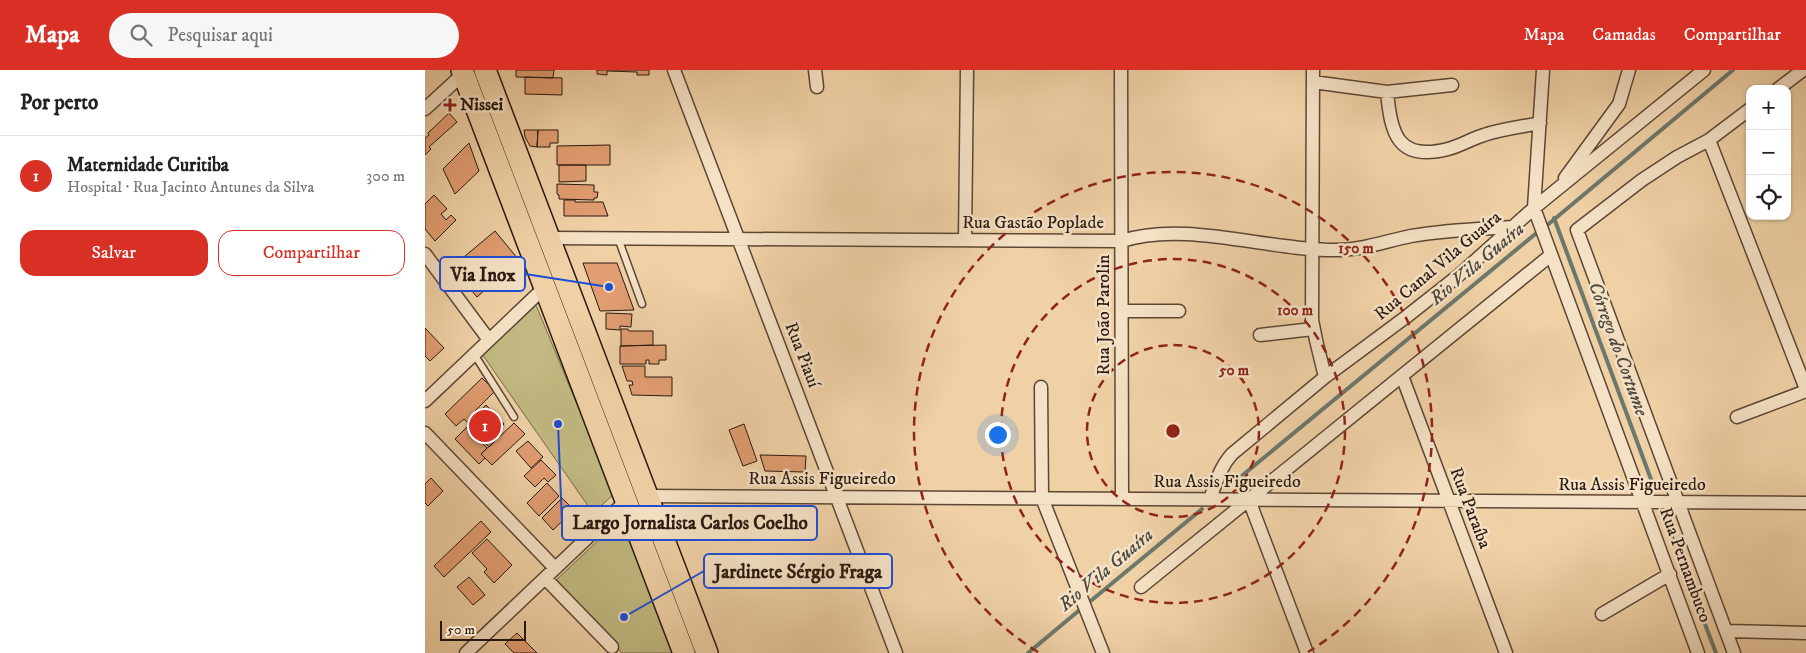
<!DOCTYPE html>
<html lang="pt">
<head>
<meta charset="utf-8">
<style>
  body { margin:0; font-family:"IM FELL DW Pica",serif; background:#f6f6f6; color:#222 }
  .controls { position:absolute; right:15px; top:15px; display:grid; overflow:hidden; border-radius:10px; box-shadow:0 1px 4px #0004 }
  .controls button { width:45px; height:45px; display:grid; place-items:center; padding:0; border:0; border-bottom:1px solid #e0e0e0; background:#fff; color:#222; font:25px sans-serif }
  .scale { position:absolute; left:15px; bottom:12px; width:86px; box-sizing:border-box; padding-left:5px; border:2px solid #2a1911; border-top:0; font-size:14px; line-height:18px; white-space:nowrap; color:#2a1911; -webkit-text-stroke:4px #f5e1c5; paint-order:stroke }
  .you { position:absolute; left:572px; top:364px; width:18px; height:18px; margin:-12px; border:4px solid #fff; border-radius:50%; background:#1a73e8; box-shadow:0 0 0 8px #1a73e833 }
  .badge { display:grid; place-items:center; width:32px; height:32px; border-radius:50%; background:#d93025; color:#fff; font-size:16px; font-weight:700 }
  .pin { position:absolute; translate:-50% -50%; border:2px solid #fff; box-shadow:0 1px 5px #0006 }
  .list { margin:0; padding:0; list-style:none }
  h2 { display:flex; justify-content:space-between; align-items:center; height:65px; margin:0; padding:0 20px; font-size:21px }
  h2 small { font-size:16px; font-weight:400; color:#767676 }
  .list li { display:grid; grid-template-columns:32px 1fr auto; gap:15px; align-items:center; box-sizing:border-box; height:80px; padding:0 20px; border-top:1px solid #e0e0e0 }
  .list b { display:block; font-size:19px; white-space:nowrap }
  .list p { margin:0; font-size:16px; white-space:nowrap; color:#767676 }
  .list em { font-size:16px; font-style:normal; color:#767676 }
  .actions { display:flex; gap:10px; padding:15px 20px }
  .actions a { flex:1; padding:11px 0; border:1px solid #d93025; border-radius:15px; text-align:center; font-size:18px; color:#d93025 }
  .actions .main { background:#d93025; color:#fff }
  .icon { flex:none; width:28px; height:28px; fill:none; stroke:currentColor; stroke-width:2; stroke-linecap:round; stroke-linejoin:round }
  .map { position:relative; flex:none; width:1381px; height:583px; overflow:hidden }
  header { display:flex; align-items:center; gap:30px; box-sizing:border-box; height:70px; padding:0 25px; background:#d93025; color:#fff }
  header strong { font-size:24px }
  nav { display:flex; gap:28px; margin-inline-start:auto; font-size:18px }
  .search { width:350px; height:45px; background:#f6f6f6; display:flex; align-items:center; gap:12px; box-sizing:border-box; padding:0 18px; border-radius:28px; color:#767676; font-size:19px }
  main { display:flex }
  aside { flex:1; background:#fff }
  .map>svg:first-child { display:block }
  .green { fill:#c1b981; stroke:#766949 }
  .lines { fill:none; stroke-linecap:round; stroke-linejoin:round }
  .stream { stroke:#6d786d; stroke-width:4 }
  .building { fill:#e29e72; stroke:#2a1911 }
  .service-casing { stroke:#5c4736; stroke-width:9 }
  .minor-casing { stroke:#5c4736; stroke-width:15 }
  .primary-casing { stroke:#2a1911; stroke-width:24 }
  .service { stroke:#f5e1c5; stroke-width:6 }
  .minor { stroke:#f5e1c5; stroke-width:12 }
  .primary { stroke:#f0d1a6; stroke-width:21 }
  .ring { fill:none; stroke:#8f2418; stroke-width:2.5; stroke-dasharray:9 6 }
  .poi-dot { fill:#8f2418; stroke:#f5e1c5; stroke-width:2 }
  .labels { text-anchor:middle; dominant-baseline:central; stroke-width:5; stroke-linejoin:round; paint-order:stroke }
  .poi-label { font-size:18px; font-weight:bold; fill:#2a1911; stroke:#f5e1c5; text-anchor:start }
  .street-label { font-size:18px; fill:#2a1911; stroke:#f5e1c5 }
  .water-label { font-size:19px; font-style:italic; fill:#4c483f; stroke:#f5e1c5 }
  .centre { fill:#8f2418; stroke:#f5e1c5; stroke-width:2.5 }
  .ring-label { font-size:15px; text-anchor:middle; font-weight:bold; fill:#8f2418; stroke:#f5e1c5; stroke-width:5; stroke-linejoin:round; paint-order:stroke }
  .leader { fill:none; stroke:#1d4ed8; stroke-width:2 }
  .callout-dot { fill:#1d4ed8; stroke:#f5e1c5; stroke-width:2 }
  .callout { fill:#f5e1c5; stroke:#1d4ed8; stroke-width:2 }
  .callout-label { font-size:19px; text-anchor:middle; font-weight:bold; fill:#2a1911 }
</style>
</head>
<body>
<header>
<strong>Mapa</strong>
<div class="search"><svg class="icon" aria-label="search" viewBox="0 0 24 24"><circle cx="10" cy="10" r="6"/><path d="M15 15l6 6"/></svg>Pesquisar aqui</div>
<nav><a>Mapa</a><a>Camadas</a><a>Compartilhar</a></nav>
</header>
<main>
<aside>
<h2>Por perto<small></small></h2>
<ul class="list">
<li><span class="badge">1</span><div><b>Maternidade Curitiba</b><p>Hospital · Rua Jacinto Antunes da Silva</p></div><em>300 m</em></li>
</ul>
<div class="actions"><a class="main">Salvar</a><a>Compartilhar</a></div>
</aside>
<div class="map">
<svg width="1381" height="583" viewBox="0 0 1381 583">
  <rect width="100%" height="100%" fill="#f0d1a6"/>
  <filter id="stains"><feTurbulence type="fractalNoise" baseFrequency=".004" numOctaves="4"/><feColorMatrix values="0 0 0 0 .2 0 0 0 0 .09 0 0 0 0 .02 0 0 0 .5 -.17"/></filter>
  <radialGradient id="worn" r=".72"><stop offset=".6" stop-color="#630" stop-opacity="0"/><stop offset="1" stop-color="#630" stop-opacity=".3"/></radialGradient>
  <path class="green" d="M111,235L189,424L168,443L57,284Z
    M197,448L248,582L247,583H197L129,512Z"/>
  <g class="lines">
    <path class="stream" d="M1129,148L1230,420
      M1120,157L1308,0
      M813,409L1114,161
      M1236,438L1291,583
      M662,534L777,439
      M603,583L657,538"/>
  </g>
  <path class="building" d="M91,0H129L128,8L91,7Z
    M172,0H224V5H212V2L182,1V5L172,4Z
    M100,7L137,8V25L100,24Z
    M24,43L32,52L4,77L6,79L0,85V68L4,65L3,63Z
    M99,60H113L112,77L105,76L100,67Z
    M113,60H133V73H125V77H112Z
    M44,73L54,101L30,124L18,99Z
    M185,75V95H132V76Z
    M134,95H161V111L134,112Z
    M132,114L169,115V122H173L172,128H169V130L134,129V125L132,124Z
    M9,125L22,139L16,144L21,150L26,145L31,150L10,171L0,159V134Z
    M139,130H150V132H178L183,146H139Z
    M70,161L93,189L82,198L89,206L86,208L89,211L79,219L78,217L76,218L70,211L52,227L27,197Z
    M158,193H192L209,240L175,241Z
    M181,243L207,244L206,257L195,256V260L181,259Z
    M0,258L19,278L5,291L0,286Z
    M196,259H203L204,261H228V275L196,276Z
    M241,275V290H234V294H224V290H221V294H195V276Z
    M197,296H220V307H247V326L207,325L204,315H208L207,311H202Z
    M57,308L70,321L50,341L52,344L43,353L39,349L31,356L20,344Z
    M61,335L79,354L67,365L72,369L64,377L42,354Z
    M89,353L100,364L67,395L56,384Z
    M319,354L332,391L318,396L304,360Z
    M42,357L62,378L56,384L60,388L54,394L30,369Z
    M103,371L118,387L106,398L91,381Z
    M335,385L381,386L380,402L340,401Z
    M116,390L131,405L123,412L119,408L110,417L99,406Z
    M6,408L18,421L3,436L0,433V414Z
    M122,413L134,426L114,446L102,433Z
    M137,428L149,440L128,460L117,448Z
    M56,451L66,462L19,507L9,496Z
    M62,469L87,495L69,513L59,502L62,499L47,483Z
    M44,507L60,525L48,535L32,517Z
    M92,563L112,583H89L80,574Z"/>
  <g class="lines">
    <defs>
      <path id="service" d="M193,168L217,234
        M49,284L89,347"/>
      <path id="minor" d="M249,0L471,583
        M390,0L392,17
        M696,0L697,429
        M888,0L887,250L891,270L900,307
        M1118,0L1109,138L1273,583
        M888,12L962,22L1027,15
        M1353,19L1378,0
        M962,22C966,63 972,92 1023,79C1035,76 1046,69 1059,65C1077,59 1096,57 1115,53
        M0,39L39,3
        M1284,70L1381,319
        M1140,108L1194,34L1204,0
        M124,168L697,171C760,150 845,181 911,180C937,180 961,171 986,166C1019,160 1053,159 1087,157
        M540,170L542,0
        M0,184L64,270
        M697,241H754
        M835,265L888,259
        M977,306L1081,583
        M616,317L617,428L678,583
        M0,331L120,217L122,213
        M1312,347L1381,321
        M0,363L130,498
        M222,426L1381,433
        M785,429C791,413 795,397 807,384L900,307L981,247L1033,206L1109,138L1279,0
        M824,430L882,583
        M120,508L187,577
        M716,517L1126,185
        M1177,544L1245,504
        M1301,561L1381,563
        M41,583L201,431
        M1309,583L1152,160L1217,110L1252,87L1284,70L1325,39"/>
      <path id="primary" d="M37,0L259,583
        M60,0L282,583"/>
    </defs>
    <use href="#service" class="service-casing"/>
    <use href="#minor" class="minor-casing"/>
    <use href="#primary" class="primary-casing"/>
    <use href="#service" class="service"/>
    <use href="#minor" class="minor"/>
    <use href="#primary" class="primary"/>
  </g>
  <g class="ring">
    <circle cx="748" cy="361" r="86"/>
    <circle cx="748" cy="361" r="172"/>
    <path d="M613 582A259 259 0 1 1 883 582"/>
  </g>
  <path class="poi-dot" d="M22.5 27.5h5v5h5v5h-5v5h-5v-5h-5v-5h5z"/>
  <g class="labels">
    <g class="poi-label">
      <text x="35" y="35">Nissei</text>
    </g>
    <g class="street-label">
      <text x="608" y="153">Rua Gastão Poplade</text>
      <text transform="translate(1013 196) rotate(-40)">Rua Canal Vila Guaíra</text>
      <text transform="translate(679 245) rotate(-90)">Rua João Parolin</text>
      <text transform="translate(377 285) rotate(69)">Rua Piauí</text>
      <text x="397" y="409">Rua Assis Figueiredo</text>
      <text x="802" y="412">Rua Assis Figueiredo</text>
      <text x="1207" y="415">Rua Assis Figueiredo</text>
      <text transform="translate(1045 438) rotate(69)">Rua Paraíba</text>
      <text transform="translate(1260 495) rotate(70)">Rua Pernambuco</text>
    </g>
    <g class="water-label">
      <text transform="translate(1052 194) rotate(-40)">Rio Vila Guaíra</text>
      <text transform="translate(1193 279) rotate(70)">Córrego do Cortume</text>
      <text transform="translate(681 500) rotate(-40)">Rio Vila Guaíra</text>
    </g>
  </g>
  <circle cx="748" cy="361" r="8" class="centre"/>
  <g class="ring-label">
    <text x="931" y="183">150 m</text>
    <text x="870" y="245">100 m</text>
    <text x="809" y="305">50 m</text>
  </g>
  <path class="leader" d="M184 217L100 204M133 354L137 453M199 547L279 501"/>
  <g class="callout-dot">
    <circle cx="184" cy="217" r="5"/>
    <circle cx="133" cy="354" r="5"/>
    <circle cx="199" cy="547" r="5"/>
  </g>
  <g class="callout">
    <rect x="15" y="187" width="85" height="34" rx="5"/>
    <rect x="137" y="436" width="255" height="34" rx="5"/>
    <rect x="279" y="484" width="188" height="34" rx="5"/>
  </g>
  <g class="callout-label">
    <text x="58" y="211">Via Inox</text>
    <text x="265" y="459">Largo Jornalista Carlos Coelho</text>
    <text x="373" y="508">Jardinete Sérgio Fraga</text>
  </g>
  <rect width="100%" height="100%" filter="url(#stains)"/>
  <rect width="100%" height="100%" fill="url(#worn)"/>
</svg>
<div class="controls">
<button>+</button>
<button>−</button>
<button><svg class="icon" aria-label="locate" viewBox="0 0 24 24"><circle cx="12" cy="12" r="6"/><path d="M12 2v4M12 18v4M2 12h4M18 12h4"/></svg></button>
</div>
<div class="scale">50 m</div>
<div class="you"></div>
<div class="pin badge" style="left:60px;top:356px">1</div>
</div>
</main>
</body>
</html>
